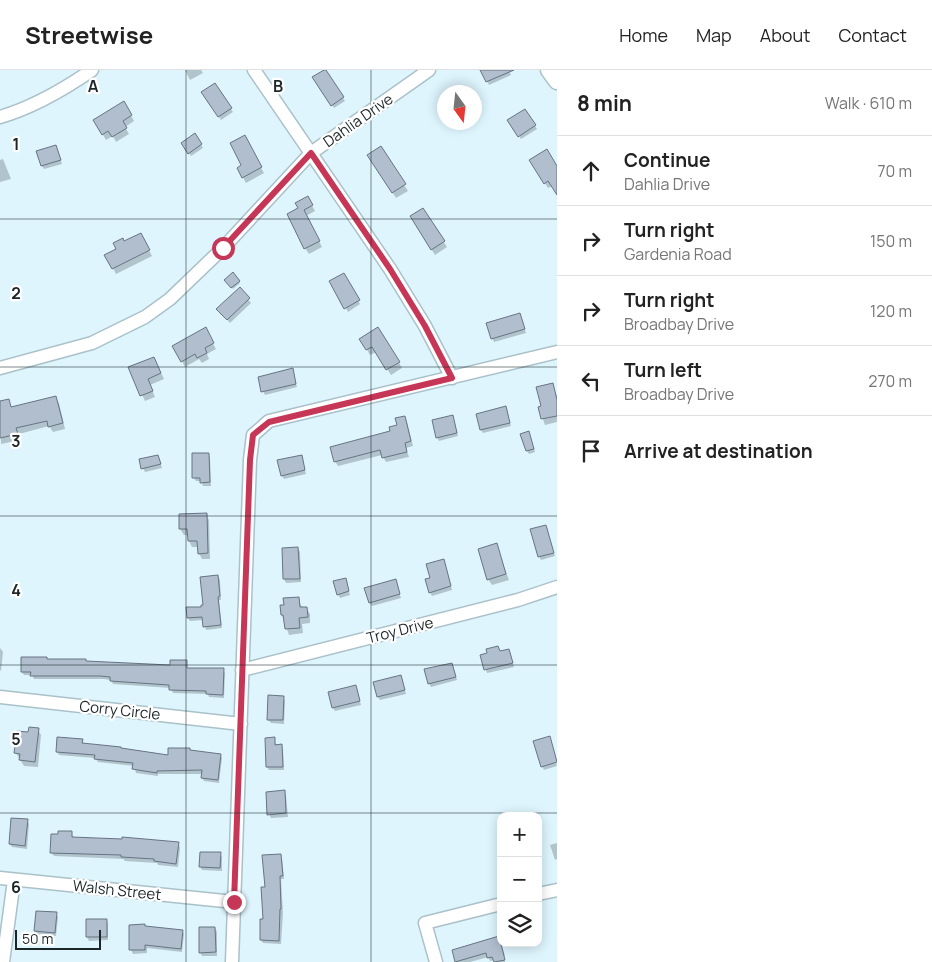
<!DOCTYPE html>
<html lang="en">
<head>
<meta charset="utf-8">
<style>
  body { margin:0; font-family:Manrope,sans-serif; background:#f2f2f2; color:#222 }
  .controls { position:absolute; right:15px; bottom:15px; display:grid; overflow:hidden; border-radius:10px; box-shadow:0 2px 12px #0003 }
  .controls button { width:45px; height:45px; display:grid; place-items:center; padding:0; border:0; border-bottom:1px solid #e0e0e0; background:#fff; color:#222; font:25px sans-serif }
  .compass { position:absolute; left:437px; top:15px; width:45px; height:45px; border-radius:50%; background:#fff; box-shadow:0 2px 12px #0003; rotate:165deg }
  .scale { position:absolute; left:15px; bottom:12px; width:86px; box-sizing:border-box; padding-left:5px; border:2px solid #1c2528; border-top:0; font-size:14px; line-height:18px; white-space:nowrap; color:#1c2528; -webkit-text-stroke:4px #fff; paint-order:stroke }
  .stop { position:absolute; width:15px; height:15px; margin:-11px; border:4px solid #c63656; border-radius:50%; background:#fff }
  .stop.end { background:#c63656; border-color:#fff; box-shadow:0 1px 5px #0008 }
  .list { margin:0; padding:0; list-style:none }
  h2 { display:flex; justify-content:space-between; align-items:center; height:65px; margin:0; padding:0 20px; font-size:21px }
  h2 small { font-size:16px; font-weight:400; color:#767676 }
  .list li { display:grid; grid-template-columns:32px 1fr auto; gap:15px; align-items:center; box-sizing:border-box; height:70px; padding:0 20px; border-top:1px solid #e0e0e0 }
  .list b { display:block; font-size:19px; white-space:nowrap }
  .list p { margin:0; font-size:16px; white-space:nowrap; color:#767676 }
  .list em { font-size:16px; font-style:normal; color:#767676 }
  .icon { flex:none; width:28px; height:28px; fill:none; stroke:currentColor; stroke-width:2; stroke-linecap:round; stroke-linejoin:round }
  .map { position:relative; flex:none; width:557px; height:892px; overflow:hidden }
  header { display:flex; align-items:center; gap:30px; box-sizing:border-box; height:70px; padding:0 25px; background:#fff; border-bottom:1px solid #e0e0e0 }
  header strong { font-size:24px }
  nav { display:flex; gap:28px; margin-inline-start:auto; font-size:18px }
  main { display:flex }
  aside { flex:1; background:#fff }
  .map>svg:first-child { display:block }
  .shadow { fill:#0003 }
  .building { fill:#b0bece; stroke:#677483 }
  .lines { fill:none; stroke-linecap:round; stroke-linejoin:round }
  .minor-casing { stroke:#abc1ca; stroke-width:15 }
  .tertiary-casing { stroke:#abc1ca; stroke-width:19 }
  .minor { stroke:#fff; stroke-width:12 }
  .tertiary { stroke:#fff; stroke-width:16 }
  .route { stroke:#c63656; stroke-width:6 }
  .grid { fill:none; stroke:#1c2528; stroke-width:1; stroke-opacity:0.55 }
  .labels { text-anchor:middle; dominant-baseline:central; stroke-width:4.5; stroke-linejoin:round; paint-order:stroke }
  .street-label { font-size:15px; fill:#1c2528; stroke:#fff }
  .grid-label { font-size:16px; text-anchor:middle; font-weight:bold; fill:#1c2528; stroke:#fff; stroke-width:4.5; stroke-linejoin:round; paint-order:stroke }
</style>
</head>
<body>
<header>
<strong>Streetwise</strong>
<nav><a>Home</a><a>Map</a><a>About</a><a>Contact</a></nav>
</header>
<main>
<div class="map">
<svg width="557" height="892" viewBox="0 0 557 892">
  <rect width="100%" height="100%" fill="#def5fe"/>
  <path class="shadow" d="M185,0H201L203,3L190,10Z
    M487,0H509L511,5L489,15L483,2Z
    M325,1L345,31L334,38L314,8Z
    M214,14L233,42L221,50L203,22Z
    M124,33L134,51L125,57L129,64L116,72L113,66L106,70L95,51Z
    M525,40L537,59L521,69L509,51Z
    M195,65L203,78L191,86L182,73Z
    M244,67L264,103L246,113L238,98L243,95Z
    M380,78L408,121L396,128L372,91Z
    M57,80L62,94L44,99L42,96Z
    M3,89L11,109L0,112V90Z
    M531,91L557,98V124L552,116L548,118Z
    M308,128L315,141L306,146L322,177L309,184L305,178L299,139Z
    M423,139L447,177L435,185L411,147Z
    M140,164L152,186L116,204L106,185Z
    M233,204L240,213L233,219L226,210Z
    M343,204L360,234L348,242L331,212Z
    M240,219L251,233L230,253L220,242Z
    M520,245L526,263L494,272L492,268Z
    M378,258L402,298L391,305L376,282L370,285L361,269Z
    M205,259L216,279L207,284L209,289L202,293L199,289L185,297L174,276Z
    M154,288L164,309L150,315L155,327L145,331L130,298Z
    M292,300L297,317L265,325L263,321Z
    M552,314L557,326V352L545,355L539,338L542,337Z
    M55,328L59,333L65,359L53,362L49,356L19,364L20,370L1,374L0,336L8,330L12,338Z
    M506,337L511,356L483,363L481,360Z
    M404,347L407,352L413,376L406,378L409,387L386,392L382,385L338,396L335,391L392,362Z
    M453,347L458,366L439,371L437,367Z
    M530,366L535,382L529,384L527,381Z
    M208,384L210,388L211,416H203L201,411H196L194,408Z
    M158,386L162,398L145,402L143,398Z
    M301,386L306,404L284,409L282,406Z
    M206,445L209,450L210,489H202L199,483V477H192L189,471V465H184L180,459Z
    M545,456L555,486L541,490L539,486Z
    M496,475L509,510L492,515L488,509Z
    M298,478L300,482L301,512L286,513L284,509Z
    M445,494L452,520L432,526L430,522L432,509Z
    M218,506L220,510L221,530H219L222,558L206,560L204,550L190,551L188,548L204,536Z
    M345,509L350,525L340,528L338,524Z
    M395,510L401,528L372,536L370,533Z
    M298,528L302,538H306L310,544V553L302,554L303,563L289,565L282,545L285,536Z
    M0,578L3,582L1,601L0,600Z
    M509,580L514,597L487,603L482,586Z
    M47,590L171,596L186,591L188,600H223L225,603L224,628L209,627L208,624L173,623L171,618L113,614L111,610L103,609H34L32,605H24L22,602Z
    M452,594L457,610L431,617L429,613Z
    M401,606L406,624L380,630L378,627Z
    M357,620L361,635L335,641L333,638Z
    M283,627L285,631L284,654L271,653L268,649Z
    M38,660L41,665L38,697L24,696L16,683L29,664Z
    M274,669L277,676H281L283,679L284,700H269L267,697Z
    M82,670L84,674L169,686L190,682L220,685L222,688L219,713L204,711L202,708L203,704H158V706L136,703L134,696L98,692L95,688L59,685L57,681Z
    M551,671L557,696L544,700L542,696Z
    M284,722L286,725L288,747L271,748L269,744Z
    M27,750L29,754L27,779L12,777L10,774Z
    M71,763L74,768L178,773L180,778L178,797L158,795L157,793L125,791L123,789L54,786L51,782Z
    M557,773V789L555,790L550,775Z
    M220,784L222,787V801L202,800L200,796Z
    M280,785L282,789L284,809H281L283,843L281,874L263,873L261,870L267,818Z
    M56,844L58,847L56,866L37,864L35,861Z
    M106,850L108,854V870L89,871L87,867Z
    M130,856L182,861L184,864L182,882L147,878V883L133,884L131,880Z
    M215,858L217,862V886H202L200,882Z
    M499,867L505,886H503L505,892H495V890L490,891L488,887L470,892H456L453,881Z"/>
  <path class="building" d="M324,0H326L344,27L331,36L312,7Z
    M480,0H514L486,12Z
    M215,13L232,38L218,47L201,22Z
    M124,31L132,45L123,51L127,58L112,67L108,61L102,65L93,50Z
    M525,39L536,55L518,67L507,50Z
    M195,63L202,74L188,84L181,73Z
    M245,65L262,97L242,108L237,98L241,95L230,73Z
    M56,75L61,90L41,96L36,81Z
    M381,76L406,114L392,123L367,85Z
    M547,79L557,96V125L548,111L544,114L529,90Z
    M308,126L313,135L304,140L320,171L304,179L287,144L298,138L295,133Z
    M423,138L445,171L431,180L410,146Z
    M141,163L150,180L112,199L104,185L116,179L113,173L123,168L124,171Z
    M233,202L240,211L231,218L224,210Z
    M344,203L360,230L344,239L329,211Z
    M240,217L250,228L227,250L216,239Z
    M520,243L525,259L491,269L486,253Z
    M206,257L214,273L205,278L207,283L197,288L195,284L181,292L172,276Z
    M378,257L400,292L386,300L372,277L366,280L359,269Z
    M154,287L161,303L148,309L153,321L140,326L128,297Z
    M293,298L296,314L261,322L258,307Z
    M553,313L557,330V346L541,349L538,337L541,336L536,317Z
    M56,326L63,353L48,357L47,351L16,358L18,364L0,368V331L9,329L11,337Z
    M506,336L510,353L480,360L476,344Z
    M453,345L457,363L436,368L432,350Z
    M405,346L411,371L405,373L407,382L382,388L380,380L334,392L330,377L390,361L389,357L397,355L395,348Z
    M529,361L534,379L526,381L520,364Z
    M192,383H209L210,412L200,413V408H192Z
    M158,385L161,394L141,399L139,389Z
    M302,385L305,400L281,406L277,390Z
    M207,443L208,483L198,484L197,471H188L187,459H179V444Z
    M546,455L554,483L538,487L530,459Z
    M497,473L506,504L487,510L478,479Z
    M298,477L300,509H283L282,478Z
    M444,489L451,516L429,523L425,509L430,508L426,494Z
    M218,505L220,526L218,527L221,555L203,557L202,547L187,548L186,537H201V535H203L200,507Z
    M346,508L349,521L337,525L333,511Z
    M396,509L400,524L369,533L364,518Z
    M299,527L300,537H307L308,547L299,548L300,558L285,559L283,545H281L280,535H284L283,528Z
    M498,576L500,581L509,579L513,593L484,600L480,585L487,583L486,579Z
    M21,587H47V589H86V591L170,595V590H187V598H224L223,625L206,624V621L169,620V615L110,611V607L100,606H30L31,602H21Z
    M452,593L456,607L428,614L424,599Z
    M401,605L405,620L377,627L373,612Z
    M356,615L360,631L332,638L328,622Z
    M268,625L284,626L283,650H267Z
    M29,657L39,658L35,692L19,690L20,684L14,683L17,661L28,662Z
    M550,666L557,692L541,697L533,671Z
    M57,667L83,669L82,673L121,677V678L168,685V678H190V680L221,684L218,710L201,708L202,700L157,701V703L132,699L133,693L94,689L95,685L56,682Z
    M275,667V675L282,674L283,697H266L265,668Z
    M285,720L286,743L267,745L266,722Z
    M11,748L28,749L25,776L9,774Z
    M58,761H72V767L122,769V767L179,772L176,794L154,791V789L121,787V785L50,783L51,764H58Z
    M200,782H221L220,798L199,797Z
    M281,784L283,806H280L281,839H280L279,871L260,870V849H263L261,817H265L262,785Z
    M36,841L57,842L55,863L34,861Z
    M86,849H107V867H86Z
    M145,854V856L183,860L181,879L145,875V880H129V855Z
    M199,857H215L216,882L199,883Z
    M499,866L505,890L494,892L492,887L487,888L486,883L455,892L452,880Z"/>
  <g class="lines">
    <defs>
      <path id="minor" d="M254,0L390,199L425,256L452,308
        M0,47C34,37 63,20 92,0
        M0,298L92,273L145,247L170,229L223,178L311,83L429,0
        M242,600L518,530L557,517
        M0,627L241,654
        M0,808L234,832
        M538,824L557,820
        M3,892L14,810
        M232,892L250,390L253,365L269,351L557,282
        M436,892L425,853L501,834"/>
      <path id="tertiary" d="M549,0L557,11"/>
    </defs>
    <use href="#minor" class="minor-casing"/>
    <use href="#tertiary" class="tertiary-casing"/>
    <use href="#minor" class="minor"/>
    <use href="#tertiary" class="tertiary"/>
  </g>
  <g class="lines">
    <path class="route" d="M223,178L311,83L390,199L425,256L452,308L269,352L253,365L250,390L234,832"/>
  </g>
  <path class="grid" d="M186,0V892M371,0V892M0,149H557M0,297H557M0,446H557M0,595H557M0,743H557"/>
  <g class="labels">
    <g class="street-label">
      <text transform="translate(358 50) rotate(-35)">Dahlia Drive</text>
      <text transform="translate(400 560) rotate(-14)">Troy Drive</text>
      <text transform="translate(120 640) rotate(6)">Corry Circle</text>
      <text transform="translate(117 820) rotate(6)">Walsh Street</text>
    </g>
  </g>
  <g class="grid-label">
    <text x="93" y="22">A</text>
    <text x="278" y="22">B</text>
    <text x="16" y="80">1</text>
    <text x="16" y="229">2</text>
    <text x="16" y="377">3</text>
    <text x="16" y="526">4</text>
    <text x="16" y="675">5</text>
    <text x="16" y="823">6</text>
  </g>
</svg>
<div class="controls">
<button>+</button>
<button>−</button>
<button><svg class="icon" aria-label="layers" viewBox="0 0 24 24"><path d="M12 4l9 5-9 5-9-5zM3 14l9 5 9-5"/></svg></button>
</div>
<svg class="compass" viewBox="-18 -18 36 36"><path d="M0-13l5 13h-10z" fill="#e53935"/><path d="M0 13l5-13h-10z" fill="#767676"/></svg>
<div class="scale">50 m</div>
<div class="stop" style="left:223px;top:178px"></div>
<div class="stop end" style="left:234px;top:832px"></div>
</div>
<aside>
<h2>8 min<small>Walk · 610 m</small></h2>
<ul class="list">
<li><svg class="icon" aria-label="ahead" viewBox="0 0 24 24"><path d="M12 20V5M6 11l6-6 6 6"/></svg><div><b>Continue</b><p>Dahlia Drive</p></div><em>70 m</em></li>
<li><svg class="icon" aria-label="right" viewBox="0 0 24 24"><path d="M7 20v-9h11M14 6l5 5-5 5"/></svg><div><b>Turn right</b><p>Gardenia Road</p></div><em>150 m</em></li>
<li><svg class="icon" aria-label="right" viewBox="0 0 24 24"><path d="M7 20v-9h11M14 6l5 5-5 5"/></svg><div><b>Turn right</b><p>Broadbay Drive</p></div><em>120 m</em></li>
<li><svg class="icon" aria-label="left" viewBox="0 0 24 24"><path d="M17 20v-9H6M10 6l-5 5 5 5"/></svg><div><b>Turn left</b><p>Broadbay Drive</p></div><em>270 m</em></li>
<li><svg class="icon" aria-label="arrive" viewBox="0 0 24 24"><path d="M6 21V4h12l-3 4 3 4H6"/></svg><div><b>Arrive at destination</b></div></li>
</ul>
</aside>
</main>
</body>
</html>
